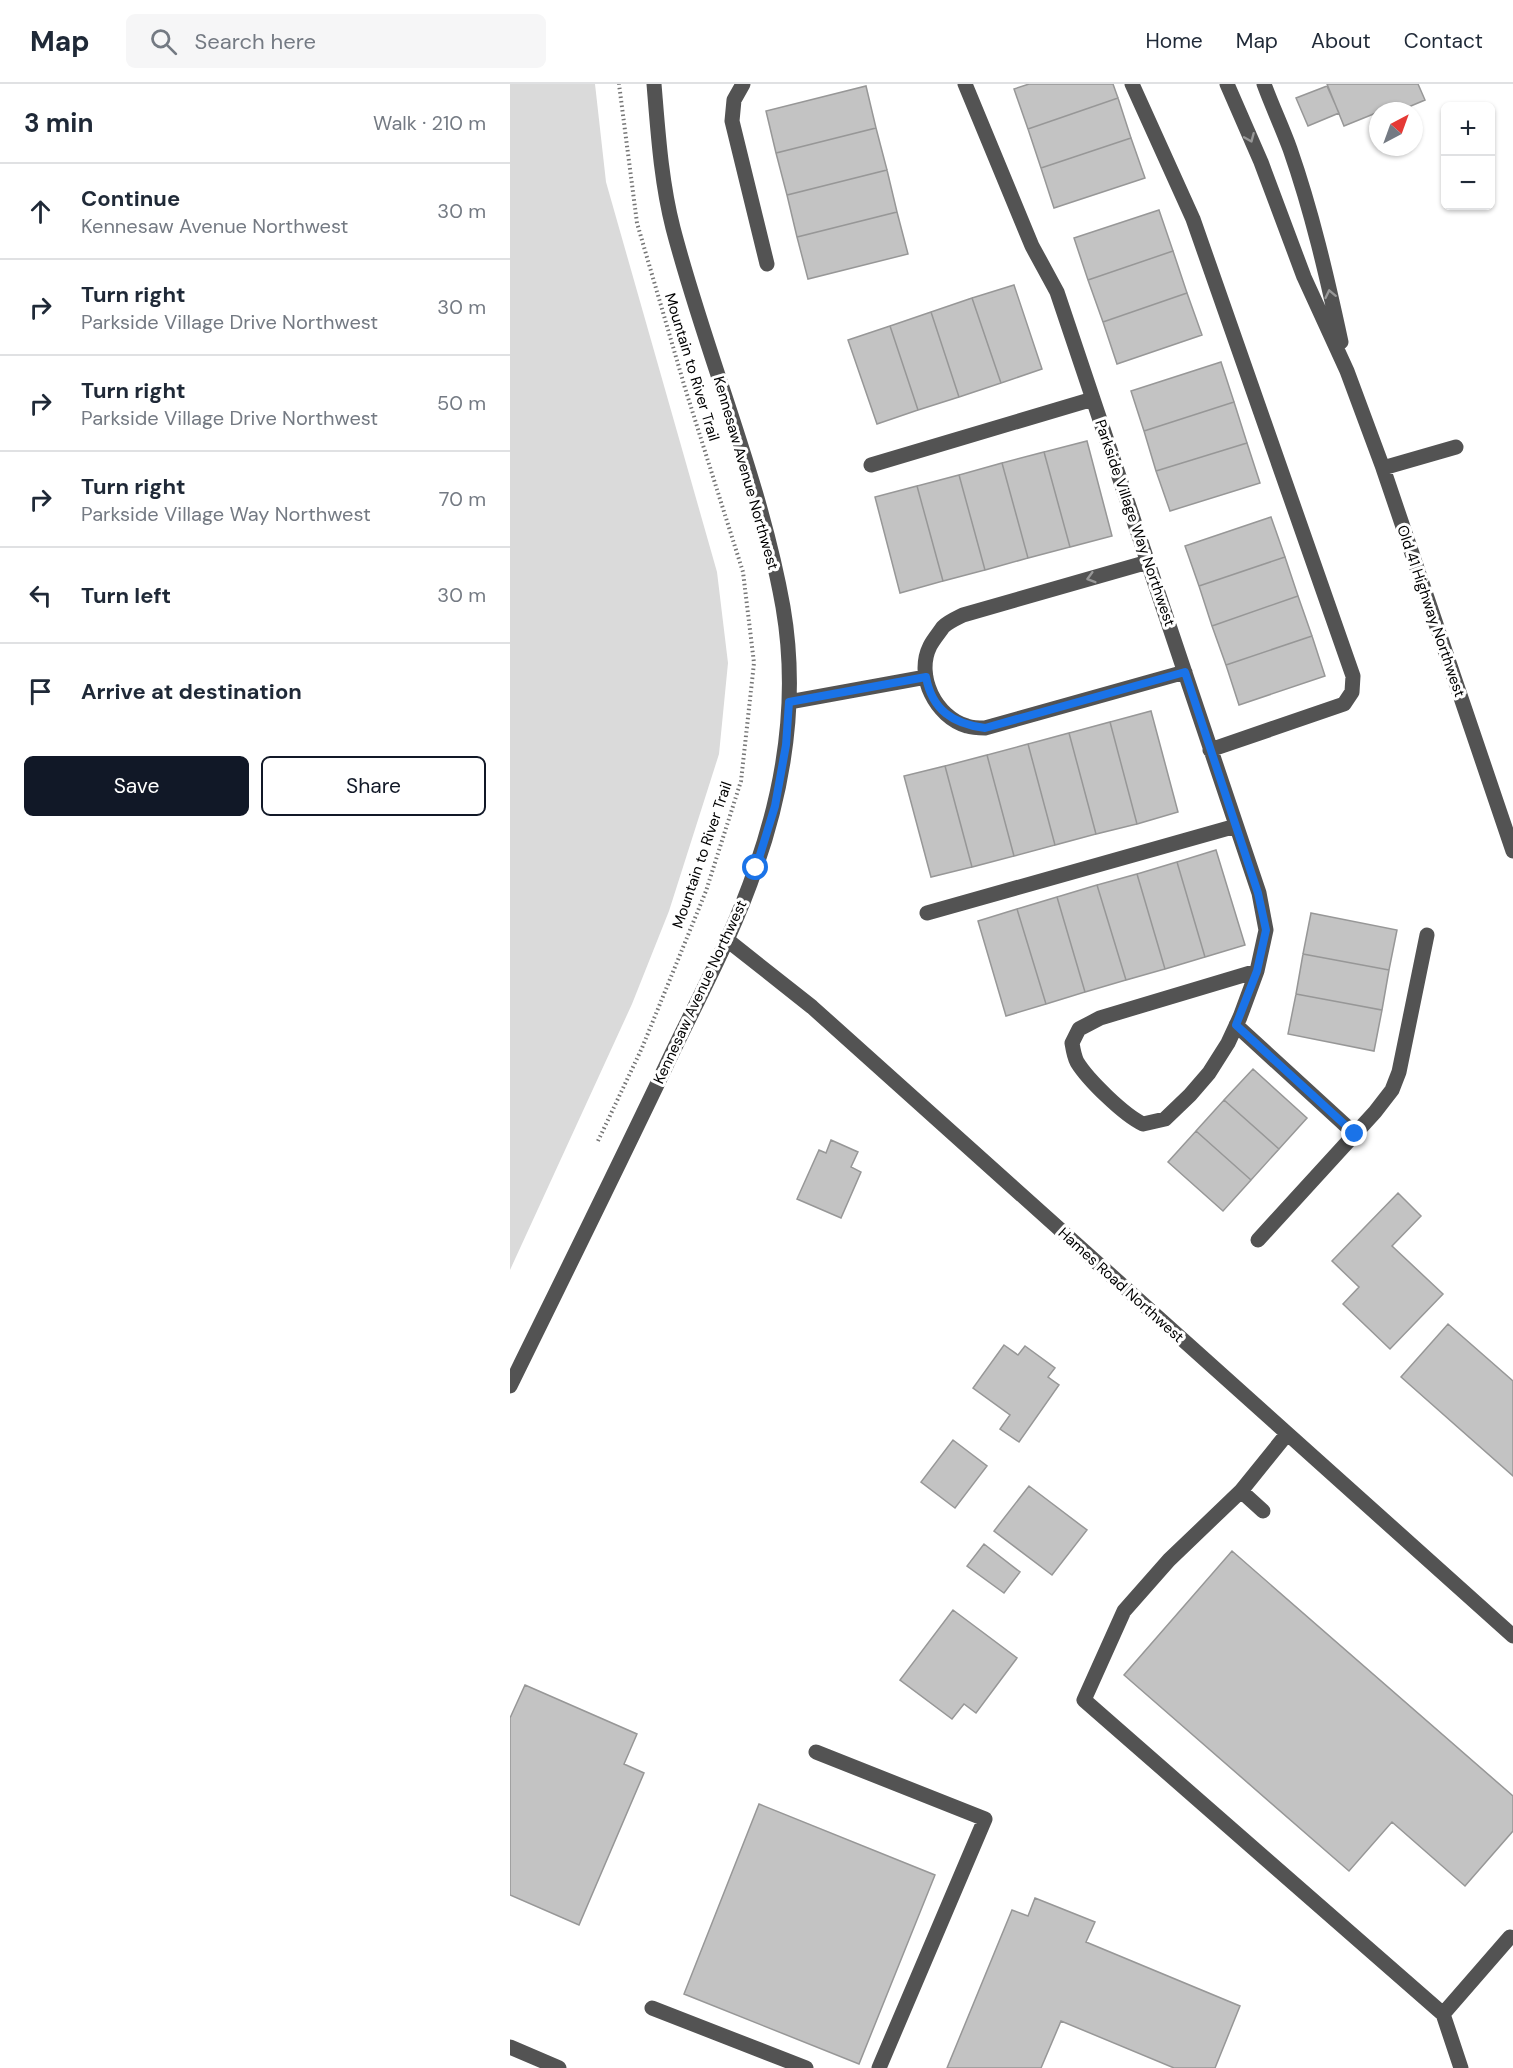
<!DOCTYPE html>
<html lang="en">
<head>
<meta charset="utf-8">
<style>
  body { margin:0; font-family:"DM Sans",sans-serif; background:#f6f6f7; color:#1f2937 }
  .controls { position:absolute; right:18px; top:18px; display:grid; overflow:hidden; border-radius:9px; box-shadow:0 2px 4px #0004 }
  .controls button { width:54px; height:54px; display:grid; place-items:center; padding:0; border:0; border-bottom:2px solid #e0e1e3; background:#fff; color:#1f2937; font:30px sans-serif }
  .compass { position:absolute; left:859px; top:18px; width:54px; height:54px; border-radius:50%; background:#fff; box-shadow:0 2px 4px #0004; rotate:41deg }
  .stop { position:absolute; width:18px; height:18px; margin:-14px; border:4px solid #1a73e8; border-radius:50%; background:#fff }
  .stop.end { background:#1a73e8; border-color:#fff; box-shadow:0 2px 6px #0008 }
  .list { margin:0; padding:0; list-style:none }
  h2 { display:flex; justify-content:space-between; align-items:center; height:78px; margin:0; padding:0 24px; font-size:26px }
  h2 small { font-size:20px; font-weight:400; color:#747a83 }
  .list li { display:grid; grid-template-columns:39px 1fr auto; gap:18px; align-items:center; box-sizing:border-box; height:96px; padding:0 24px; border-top:2px solid #e0e1e3 }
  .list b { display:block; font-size:22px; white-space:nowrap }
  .list p { margin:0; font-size:20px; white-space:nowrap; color:#747a83 }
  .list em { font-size:20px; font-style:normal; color:#747a83 }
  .actions { display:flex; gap:12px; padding:18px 24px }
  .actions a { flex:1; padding:14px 0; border:2px solid #111827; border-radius:9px; text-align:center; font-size:21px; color:#111827 }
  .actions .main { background:#111827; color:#fff }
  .icon { flex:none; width:33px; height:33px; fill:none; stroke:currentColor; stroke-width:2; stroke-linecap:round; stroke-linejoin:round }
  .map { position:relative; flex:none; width:1003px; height:1984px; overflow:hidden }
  header { display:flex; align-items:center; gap:36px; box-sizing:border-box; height:84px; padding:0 30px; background:#fff; border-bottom:2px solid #e0e1e3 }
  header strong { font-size:28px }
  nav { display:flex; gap:33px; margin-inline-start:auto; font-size:21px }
  .search { width:420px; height:54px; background:#f6f6f7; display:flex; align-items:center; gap:15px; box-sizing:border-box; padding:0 21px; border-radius:9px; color:#747a83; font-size:22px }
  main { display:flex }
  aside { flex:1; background:#fff }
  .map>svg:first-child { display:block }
  .green { fill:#dadada }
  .building { fill:#c3c3c3; stroke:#979797; stroke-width:1.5 }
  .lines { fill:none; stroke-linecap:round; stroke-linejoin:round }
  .path { stroke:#757575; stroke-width:4; stroke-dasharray:1.5 3; stroke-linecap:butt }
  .minor { stroke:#535353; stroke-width:15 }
  .oneway { stroke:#989898 }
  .route { stroke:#1a73e8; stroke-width:8 }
  .labels { text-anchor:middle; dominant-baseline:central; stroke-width:6; stroke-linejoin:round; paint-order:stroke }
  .street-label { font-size:15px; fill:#000; stroke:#fff }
</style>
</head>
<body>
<header>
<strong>Map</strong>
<div class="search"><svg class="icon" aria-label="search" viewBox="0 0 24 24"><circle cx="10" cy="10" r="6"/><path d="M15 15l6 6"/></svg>Search here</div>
<nav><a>Home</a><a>Map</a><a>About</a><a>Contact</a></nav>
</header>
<main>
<aside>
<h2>3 min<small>Walk · 210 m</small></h2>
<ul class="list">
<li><svg class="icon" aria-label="ahead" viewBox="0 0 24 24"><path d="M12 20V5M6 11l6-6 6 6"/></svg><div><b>Continue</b><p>Kennesaw Avenue Northwest</p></div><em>30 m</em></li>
<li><svg class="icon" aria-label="right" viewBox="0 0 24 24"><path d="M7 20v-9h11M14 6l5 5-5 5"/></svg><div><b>Turn right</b><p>Parkside Village Drive Northwest</p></div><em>30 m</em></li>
<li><svg class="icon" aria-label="right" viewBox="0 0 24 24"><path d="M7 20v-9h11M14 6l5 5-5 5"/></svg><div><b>Turn right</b><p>Parkside Village Drive Northwest</p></div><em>50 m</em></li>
<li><svg class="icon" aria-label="right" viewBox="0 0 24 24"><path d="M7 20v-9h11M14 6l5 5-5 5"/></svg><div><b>Turn right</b><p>Parkside Village Way Northwest</p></div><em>70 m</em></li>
<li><svg class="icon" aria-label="left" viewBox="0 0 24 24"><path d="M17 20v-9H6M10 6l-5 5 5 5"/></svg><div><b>Turn left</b></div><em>30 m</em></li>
<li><svg class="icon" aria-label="arrive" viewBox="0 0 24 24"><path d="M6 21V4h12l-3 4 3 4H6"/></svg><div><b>Arrive at destination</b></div></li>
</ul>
<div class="actions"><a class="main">Save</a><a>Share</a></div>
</aside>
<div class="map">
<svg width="1003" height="1984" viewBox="0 0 1003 1984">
  <rect width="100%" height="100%" fill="#fff"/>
  <path class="green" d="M0,0H85L96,98L207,488L218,579L209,670L159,827L122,920L0,1186Z"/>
  <path class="building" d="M519,0H603L608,14L518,45L504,5Z
    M817,0H908L915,16L889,27H868V33L866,29L834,42Z
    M356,2L366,44L266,69L256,27Z
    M817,2L829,29L798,42L786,14Z
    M608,14L621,54L531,84L518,45Z
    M366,44L377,86L277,111L266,69Z
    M621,54L635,94L544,124L531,84Z
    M377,86L387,128L287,153L277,111Z
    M649,126L663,167L578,196L564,154Z
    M387,128L398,170L298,195L287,153Z
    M663,167L677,209L593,238L578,196Z
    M504,201L532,285L491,299L462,214Z
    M677,209L692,251L607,280L593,238Z
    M462,214L491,299L449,313L421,228Z
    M421,228L449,313L408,326L380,242Z
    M380,242L408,326L367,340L338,256Z
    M711,278L724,318L634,347L621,307Z
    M724,318L737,359L646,387L634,347Z
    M577,357L602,452L560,463L534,368Z
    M737,359L750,399L660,427L646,387Z
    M534,368L560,463L518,474L492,379Z
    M492,379L518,474L475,486L449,391Z
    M449,391L475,486L433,497L407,402Z
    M407,402L433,497L390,509L365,413Z
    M761,433L775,473L689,502L675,462Z
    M775,473L788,512L702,542L689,502Z
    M788,512L802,552L716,581L702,542Z
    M802,552L815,592L729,621L716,581Z
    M641,627L668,728L627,740L600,638Z
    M600,638L627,740L586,750L559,649Z
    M559,649L586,750L545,761L518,660Z
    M518,660L545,761L504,772L477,671Z
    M477,671L504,772L462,783L435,682Z
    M435,682L462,783L421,793L394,692Z
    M706,766L735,861L695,873L667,778Z
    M667,778L695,873L655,885L627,790Z
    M627,790L655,885L616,896L587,801Z
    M587,801L616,896L575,908L547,813Z
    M547,813L575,908L536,920L507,825Z
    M507,825L536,920L496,932L468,837Z
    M801,829L887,846L879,886L793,870Z
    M793,870L879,886L872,926L786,910Z
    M786,910L872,926L864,967L778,950Z
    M743,985L797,1034L769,1065L714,1016Z
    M714,1016L769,1065L741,1096L686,1047Z
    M686,1047L741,1096L713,1127L658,1078Z
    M321,1056L348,1068L341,1083L351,1088L331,1134L287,1115L309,1066L316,1069Z
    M888,1109L911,1132L882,1162L933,1210L880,1265L833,1220L849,1203L822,1177Z
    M938,1240L1003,1297V1392L891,1293Z
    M494,1261L508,1271L515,1262L545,1284L538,1293L549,1301L509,1358L490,1345L500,1331L463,1304Z
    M443,1356L477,1382L445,1424L411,1398Z
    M519,1402L577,1446L542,1491L484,1447Z
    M474,1460L510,1488L494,1509L457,1482Z
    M722,1467L1003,1712V1747L955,1802L882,1738L839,1787L614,1591Z
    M443,1526L507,1574L466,1629L454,1620L442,1635L390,1596Z
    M15,1601L127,1650L114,1680L134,1689L69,1841L0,1811V1634Z
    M249,1720L425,1791L349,1980L174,1910Z
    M525,1814L585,1838L576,1858L730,1922L705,1984H664L551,1937L531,1984H437L502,1826L518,1832Z"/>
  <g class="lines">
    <path class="path" d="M88,1057L132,964L196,807L231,697L244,579L233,488L175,304L127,139L109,0"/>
    <path class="minor" d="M233,0L224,16L222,37L257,180
      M455,0L522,162L547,208L749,809L756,846L747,887L730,933L718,959L699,989L680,1011L655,1035L633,1040C614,1031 578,996 567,978C564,972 563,965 562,959L569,945L590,934L747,887
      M622,0L683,135L843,592L842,608L834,620L700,666
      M717,0L751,78L794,193L837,287L873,384L1003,767
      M754,0C762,22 772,43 780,65C802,128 817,193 831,258
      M361,381L583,315
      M873,384L946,363
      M638,478L453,531C447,534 438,538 433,543C429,549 423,556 420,562C405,592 426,633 457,642C463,644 470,644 475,644L675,588
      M279,618L416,593
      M417,829L726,742
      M216,855L302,923L1003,1552
      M726,941L845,1050
      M748,1156L865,1028L882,1006L889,988L917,851
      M0,1302C52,1196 104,1091 155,984C186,918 223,852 246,783C275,700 288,610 273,523C250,394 196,271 163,144C151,97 148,48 144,0
      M777,1350L731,1407L659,1476L614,1527L574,1616L933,1930
      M731,1407L753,1427
      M306,1668L475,1735L369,1984
      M142,1924L296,1984
      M0,1963L49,1984
      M951,1984L933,1930L1000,1853"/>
  </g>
  <defs><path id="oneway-chevron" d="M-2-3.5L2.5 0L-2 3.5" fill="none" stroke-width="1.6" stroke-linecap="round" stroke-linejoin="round" transform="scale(1.5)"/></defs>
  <g class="oneway">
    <use href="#oneway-chevron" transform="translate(740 54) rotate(67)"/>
    <use href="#oneway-chevron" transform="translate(820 210) rotate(-102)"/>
    <use href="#oneway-chevron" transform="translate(581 494) rotate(164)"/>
  </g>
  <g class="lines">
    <path class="route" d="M246,784L265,722L276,661L279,618L416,593C422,626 443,640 475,644L675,588L748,809L756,846L747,887L726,941L845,1050"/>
  </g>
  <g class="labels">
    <g class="street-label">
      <text transform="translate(182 283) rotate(73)">Mountain to River Trail</text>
      <text transform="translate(236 389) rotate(74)">Kennesaw Avenue Northwest</text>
      <text transform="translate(625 439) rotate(71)">Parkside Village Way Northwest</text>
      <text transform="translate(921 527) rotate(71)">Old 41 Highway Northwest</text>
      <text transform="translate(192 771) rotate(-71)">Mountain to River Trail</text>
      <text transform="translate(190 908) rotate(-65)">Kennesaw Avenue Northwest</text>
      <text transform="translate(611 1201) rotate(42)">Hames Road Northwest</text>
    </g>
  </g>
</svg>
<div class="controls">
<button>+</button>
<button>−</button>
</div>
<svg class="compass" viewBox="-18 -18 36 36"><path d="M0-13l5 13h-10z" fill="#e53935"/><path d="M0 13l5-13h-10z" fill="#747a83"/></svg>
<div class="stop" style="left:246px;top:784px"></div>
<div class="stop end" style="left:845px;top:1050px"></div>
</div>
</main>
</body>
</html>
